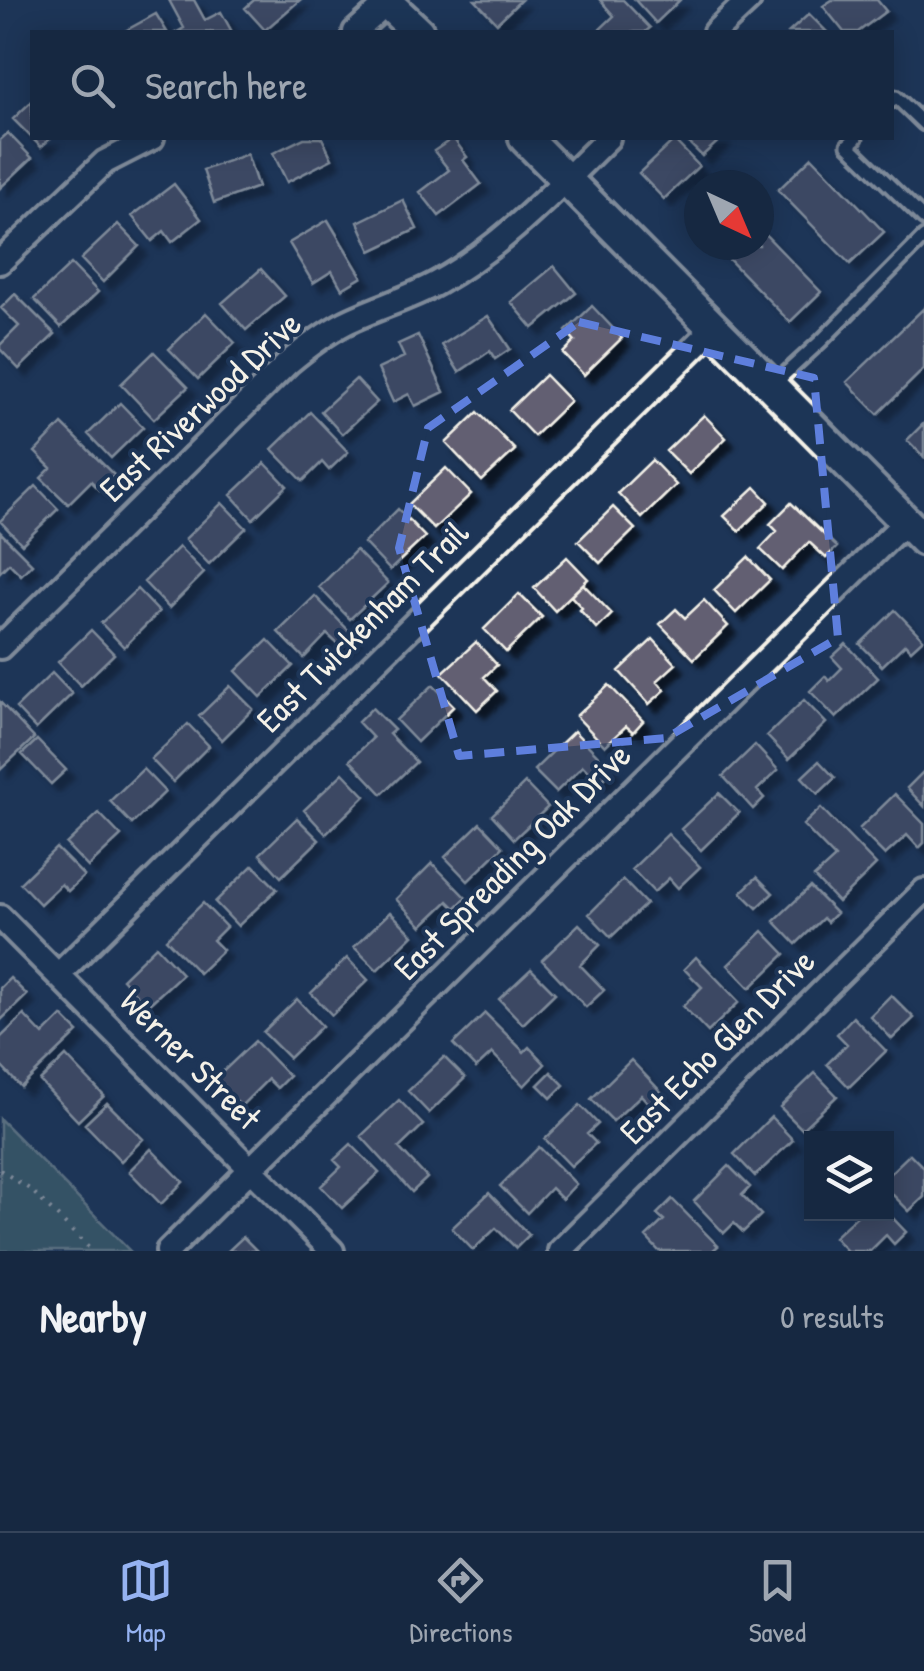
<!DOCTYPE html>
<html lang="en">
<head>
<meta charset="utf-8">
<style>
  body { margin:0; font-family:"Patrick Hand",sans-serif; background:#1f3048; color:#f1f3f6 }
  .controls { position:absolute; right:30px; bottom:30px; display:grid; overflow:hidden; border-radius:0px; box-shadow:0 5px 25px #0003 }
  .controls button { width:90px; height:90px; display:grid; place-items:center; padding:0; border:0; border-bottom:2px solid #35445a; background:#162841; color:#f1f3f6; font:50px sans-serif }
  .compass { position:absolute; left:684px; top:170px; width:90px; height:90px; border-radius:50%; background:#162841; box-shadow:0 5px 25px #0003; rotate:136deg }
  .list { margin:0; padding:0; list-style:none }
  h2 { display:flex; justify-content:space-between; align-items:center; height:130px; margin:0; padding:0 40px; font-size:42px }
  h2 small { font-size:32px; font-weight:400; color:#9ea6b1 }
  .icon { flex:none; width:55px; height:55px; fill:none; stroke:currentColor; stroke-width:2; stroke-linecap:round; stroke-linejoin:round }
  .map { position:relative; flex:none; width:924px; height:1251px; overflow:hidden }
  .search { position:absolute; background:#162841; box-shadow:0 5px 25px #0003; left:30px; right:30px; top:30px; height:110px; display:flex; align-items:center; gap:25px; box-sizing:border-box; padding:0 35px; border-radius:0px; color:#9ea6b1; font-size:38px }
  .sheet { height:280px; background:#162841 }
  nav { display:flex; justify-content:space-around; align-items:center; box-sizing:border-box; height:140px; border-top:2px solid #35445a; background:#162841; font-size:28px; color:#9ea6b1 }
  nav a { display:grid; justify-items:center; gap:5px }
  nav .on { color:#95b2f1 }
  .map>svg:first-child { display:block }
  .green { fill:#517576; stroke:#a2b3af; stroke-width:2.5 }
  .building { fill:#625e72; stroke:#f4f1e8; stroke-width:2.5; filter:url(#shadow) }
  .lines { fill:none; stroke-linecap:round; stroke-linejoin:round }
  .service-casing { stroke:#f4f1e8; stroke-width:19 }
  .minor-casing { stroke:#f4f1e8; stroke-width:30 }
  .tertiary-casing { stroke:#f4f1e8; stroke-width:38 }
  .path { stroke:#f4f1e8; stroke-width:4; stroke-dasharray:2.5 8; stroke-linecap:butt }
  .service { stroke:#1d3557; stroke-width:11 }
  .minor { stroke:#1d3557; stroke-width:22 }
  .tertiary { stroke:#1d3557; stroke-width:30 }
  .marked { fill:none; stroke:#5e7fdd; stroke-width:8; stroke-dasharray:20 12; stroke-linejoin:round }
  .labels { text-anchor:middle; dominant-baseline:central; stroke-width:8; stroke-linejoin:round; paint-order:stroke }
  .street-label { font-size:35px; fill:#f4f1e8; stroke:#1d3557 }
</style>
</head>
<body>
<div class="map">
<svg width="924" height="1251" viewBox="0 0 924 1251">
  <defs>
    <filter id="shadow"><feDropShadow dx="8" dy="8" stdDeviation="2.5" flood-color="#0009"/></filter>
  </defs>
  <rect width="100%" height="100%" fill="#1d3557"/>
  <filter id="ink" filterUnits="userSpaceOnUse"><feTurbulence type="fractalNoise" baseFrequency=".01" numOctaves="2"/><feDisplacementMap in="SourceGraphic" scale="20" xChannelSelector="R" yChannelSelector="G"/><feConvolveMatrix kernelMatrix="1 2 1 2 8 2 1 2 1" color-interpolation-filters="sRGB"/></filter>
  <g filter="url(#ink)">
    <path class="green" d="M0,1119L130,1251H0Z"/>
    <path class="building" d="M169,0H194L205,20L221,12L232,32H177L184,28Z
      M254,0H300L265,30L245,8Z
      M475,0H521L497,23Z
      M600,0H623L650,28L645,32H597L614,16Z
      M635,0H680L656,23Z
      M832,0H877L886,11L858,32H844L823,6Z
      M156,14L167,32H123Z
      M809,14L827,32H789Z
      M32,101V138H51L41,147L13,119Z
      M8,133L32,158L0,188V140Z
      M304,138H322L332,159L287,182L273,153Z
      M453,138L467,157L463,160L481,184L439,216L420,192L449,170L434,151Z
      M684,138H722L702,156Z
      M674,140L699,166L664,199L639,173Z
      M247,154L258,187L214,203L203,170Z
      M812,157L884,232L850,264L778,190Z
      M174,184L201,219L172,242L164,231L152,241L132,216Z
      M403,200L417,229L371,251L358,222Z
      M328,220L362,277L342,289L332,271L313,283L289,243Z
      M118,224L139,246L103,282L81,259Z
      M759,228L821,292L790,322L715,245H759Z
      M71,264L98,292L61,327L34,299Z
      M554,266L576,293L533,328L511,302Z
      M261,269L285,296L246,330L222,303Z
      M15,294L55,334L19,369L0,349V345L19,326L1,308Z
      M592,306L622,338L584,375L563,353L575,341L566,331Z
      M924,308V369L878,414L847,382Z
      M206,313L235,343L198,379L169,349Z
      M488,316L510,349L495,359L490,351L459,372L442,345Z
      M418,335L444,392L415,406L409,394L393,402L378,369L404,357L398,344Z
      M154,352L188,387L154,419L121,384Z
      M545,375L570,401L534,436L509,410Z
      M356,379L377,402L342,434L321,411Z
      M120,403L143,427L111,458L88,434Z
      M310,412L348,452L329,470L322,462L303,481L272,449Z
      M478,412L515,450L482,481L446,443Z
      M704,415L726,438L689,474L666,451Z
      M924,423V457L907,440Z
      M62,424L114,475L100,490L91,481L68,504L41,478L51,468L35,452Z
      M652,460L676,485L642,518L618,493Z
      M265,463L287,486L253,519L231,495Z
      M446,468L471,494L434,529L409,504Z
      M36,486L58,509L22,544L0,521Z
      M755,487L769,502L739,531L724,516Z
      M222,503L246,528L209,564L185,539Z
      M791,503L837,547L826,558L809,542L782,570L760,549L777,531L770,524Z
      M613,507L635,529L600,563L578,541Z
      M398,509L425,537L390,570L364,543Z
      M0,532L32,564L21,575L9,563L0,572Z
      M179,547L204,573L169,608L144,582Z
      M356,550L388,583L350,619L319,587Z
      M567,557L588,579L555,611L534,588Z
      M748,557L770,580L736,613L714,590Z
      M583,584L612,614L597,629L580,610L582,608L571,596Z
      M137,589L159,612L124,647L101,623Z
      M519,594L542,617L506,652L484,629Z
      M315,596L353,635L341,647L327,634L304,658L278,632Z
      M704,600L728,626L694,659L660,624L676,609L685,618Z
      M895,610L923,639L911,650L905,644L882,666L860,644Z
      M91,630L114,654L81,686L58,662Z
      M653,639L676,664L657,681L665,690L649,704L619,671Z
      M268,640L293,666L261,697L236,671Z
      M476,642L497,665L484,677L497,691L477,710L442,673Z
      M846,644L878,678L836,718L810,691L825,676L829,681L842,668L832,657Z
      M52,673L72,694L36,729L16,708Z
      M433,685L454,706L417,742L396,720Z
      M609,685L643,721L633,732L626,726L605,746L576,716Z
      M230,686L253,709L222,740L199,716Z
      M804,700L826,723L789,759L767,736Z
      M0,702L34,738L0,770Z
      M372,708L394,730L389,734L416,762L382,794L350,760L373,738L358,722Z
      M188,724L209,746L173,782L151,759Z
      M574,731L612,770L599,783L583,766L556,792L534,770Z
      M37,740L66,770L51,784L22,754Z
      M755,745L778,770L757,790L764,798L753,809L723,776Z
      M819,761L835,778L818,794L802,777Z
      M143,769L165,792L132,824L110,801Z
      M924,771V806L907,788Z
      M343,773L365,796L326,834L304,810Z
      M525,783L548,807L514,839L492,815Z
      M719,793L739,813L701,850L681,829Z
      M895,794L924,824V843L919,848L907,835L885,855L859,829Z
      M821,808L876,865L838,902L814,877L835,858L803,825Z
      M99,813L121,836L88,867L66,844Z
      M297,818L319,840L281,877L260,854Z
      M480,823L503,847L468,881L445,857Z
      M668,834L700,867L678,888L669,878L654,892L632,869Z
      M56,848L84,876L68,891L61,884L40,904L20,883Z
      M432,863L466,898L455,908L448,901L422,926L396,899Z
      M253,865L277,889L238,926L215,902Z
      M757,877L773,893L757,908L741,892Z
      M623,880L646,904L611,937L589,914Z
      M810,887L836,913L827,922L823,918L796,944L774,921Z
      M203,903L226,927L213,940L223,950L199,973L166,939Z
      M390,912L413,935L377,970L354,947Z
      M579,924L600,945L580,965L604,990L586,1007L542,960Z
      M763,931L785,954L750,988L728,965Z
      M156,946L182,974L147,1006L122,979Z
      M696,957L739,1002L708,1032L683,1006L702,987L684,969Z
      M347,958L368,980L332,1015L311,993Z
      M531,969L555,993L523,1024L499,999Z
      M10,978L27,995L0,1021V988Z
      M891,995L914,1018L892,1039L870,1016Z
      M297,999L322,1026L289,1058L263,1032Z
      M485,1013L524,1052L529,1047L545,1064L524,1086L492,1053L476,1068L453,1044Z
      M24,1015L43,1035L62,1016L78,1032L21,1087L0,1065V1038Z
      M853,1017L886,1051L849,1087L827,1064L847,1044L837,1034Z
      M255,1041L289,1076L277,1088L268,1079L241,1106L215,1079Z
      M66,1056L104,1096L78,1121L40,1081Z
      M444,1057L465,1078L429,1113L408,1091Z
      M631,1060L664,1095L652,1107L641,1095L613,1121L591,1099Z
      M551,1072L564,1085L551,1098L538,1085Z
      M815,1073L837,1096L802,1129L780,1107Z
      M399,1100L423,1125L399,1148L427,1178L412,1192L361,1136Z
      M107,1103L143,1139L121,1161L85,1124Z
      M580,1105L598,1124L587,1134L596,1143L571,1166L545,1139Z
      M771,1117L793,1140L755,1176L734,1154Z
      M351,1144L379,1173L342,1208L321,1186L341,1167L334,1160Z
      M539,1147L576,1184L562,1199L551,1188L527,1213L500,1186Z
      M151,1149L183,1182L161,1204L129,1171Z
      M910,1154L924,1168V1197L909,1211L886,1188V1177Z
      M729,1166L750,1187L742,1195L761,1215L743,1232L734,1223L724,1233L694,1201Z
      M489,1193L529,1235L516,1248L496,1228L473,1250L452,1228Z
      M672,1199L718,1246L712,1251H659L646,1237L664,1220L657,1214Z
      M886,1211L906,1232L894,1244L886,1235L870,1251H847L834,1237L859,1214H886Z
      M243,1237L257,1251H228Z"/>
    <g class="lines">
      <defs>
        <path id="service" d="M892,101L896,97L924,124
          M856,138L848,145L924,219
          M773,385L821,341L924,237"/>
        <path id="minor" d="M355,32L391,0
          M715,32L749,0
          M0,262L105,162L152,138
          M0,647L288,363C306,348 324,334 345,323C375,308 408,299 437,283C502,247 556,189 608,138
          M0,917L332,1251
          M58,975L715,327
          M168,1251L906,521
          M560,1251L924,891"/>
        <path id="tertiary" d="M384,0L418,32
          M525,138L924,540"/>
      </defs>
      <use href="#service" class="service-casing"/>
      <use href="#minor" class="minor-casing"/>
      <use href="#tertiary" class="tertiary-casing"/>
      <path class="path" d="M0,1170L31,1190L92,1251"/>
      <use href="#service" class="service"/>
      <use href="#minor" class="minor"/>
      <use href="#tertiary" class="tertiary"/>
    </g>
  </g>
  <path d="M0 0H924V1251H0ZM579,322L814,378L838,638L666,738L459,756L399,548L428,428Z" fill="#1d3557" fill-opacity=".55" fill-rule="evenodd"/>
  <path class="marked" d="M579,322L814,378L838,638L666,738L459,756L399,548L428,428Z"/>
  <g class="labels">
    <g class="street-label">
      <text transform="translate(200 406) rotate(-43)">East Riverwood Drive</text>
      <text transform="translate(362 626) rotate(-45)">East Twickenham Trail</text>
      <text transform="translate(512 861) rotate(-45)">East Spreading Oak Drive</text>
      <text transform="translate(717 1046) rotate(-45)">East Echo Glen Drive</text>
      <text transform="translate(191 1059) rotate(45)">Werner Street</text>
    </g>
  </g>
</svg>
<div class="controls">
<button><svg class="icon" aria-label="layers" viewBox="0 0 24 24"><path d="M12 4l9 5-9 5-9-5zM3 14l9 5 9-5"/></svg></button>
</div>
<svg class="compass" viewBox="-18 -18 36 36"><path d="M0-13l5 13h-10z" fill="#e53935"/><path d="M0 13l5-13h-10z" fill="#9ea6b1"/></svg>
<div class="search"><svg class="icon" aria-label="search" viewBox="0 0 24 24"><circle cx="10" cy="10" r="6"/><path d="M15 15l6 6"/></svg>Search here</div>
</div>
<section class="sheet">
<h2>Nearby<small>0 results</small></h2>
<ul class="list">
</ul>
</section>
<nav>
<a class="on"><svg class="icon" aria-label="map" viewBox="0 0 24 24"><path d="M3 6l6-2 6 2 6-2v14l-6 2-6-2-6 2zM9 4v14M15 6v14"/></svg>Map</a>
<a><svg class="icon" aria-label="directions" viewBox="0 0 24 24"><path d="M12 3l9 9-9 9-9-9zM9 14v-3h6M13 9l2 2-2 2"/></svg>Directions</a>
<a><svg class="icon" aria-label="saved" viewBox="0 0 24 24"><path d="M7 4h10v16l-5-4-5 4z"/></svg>Saved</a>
</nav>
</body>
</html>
